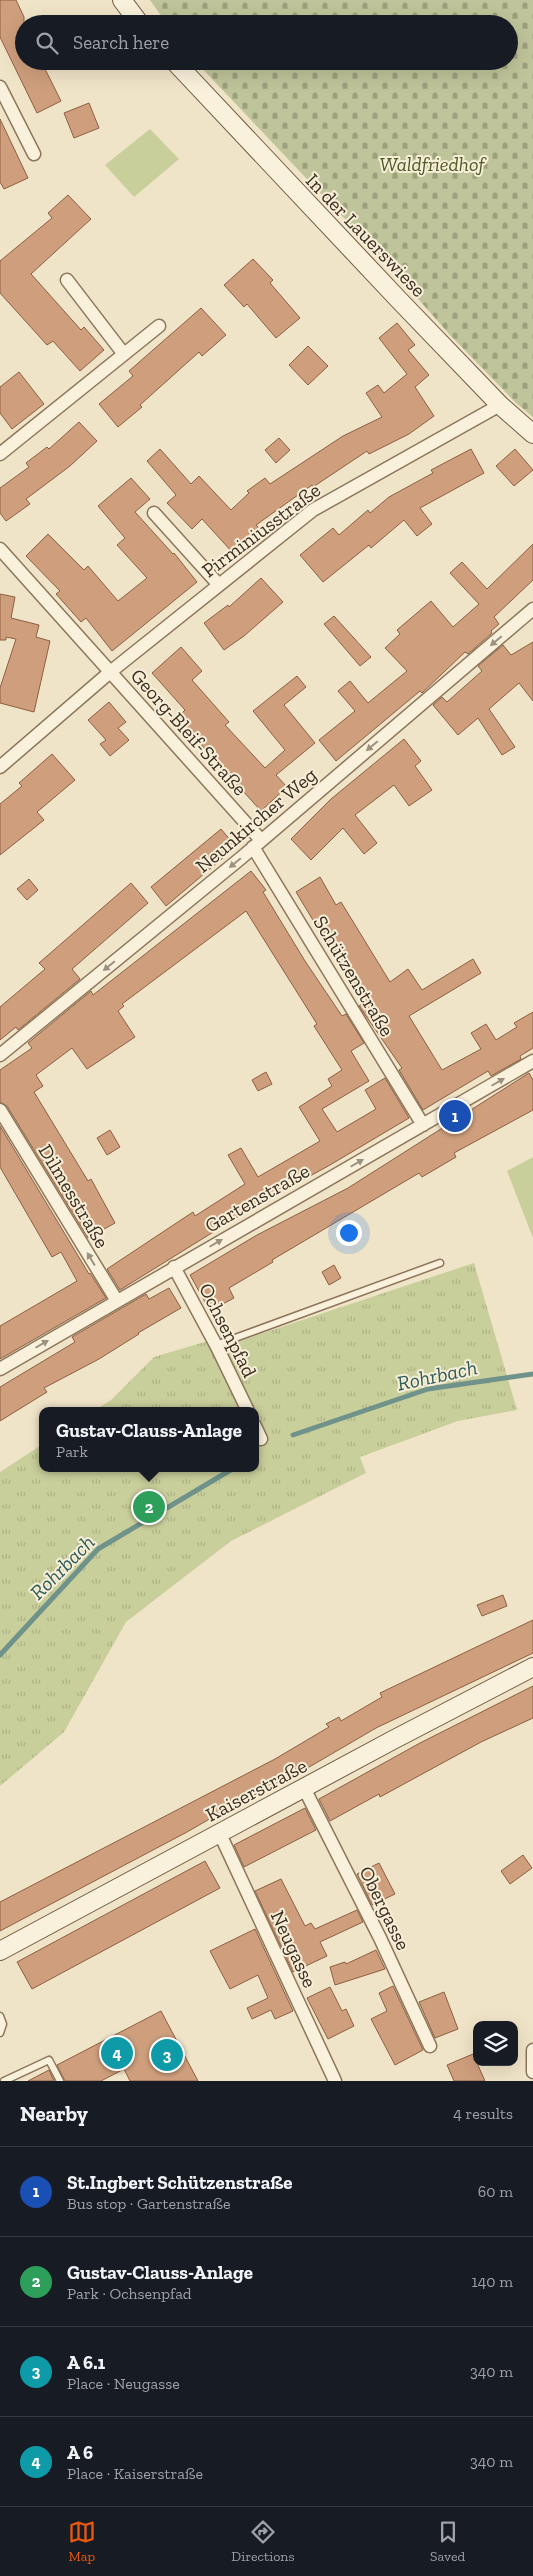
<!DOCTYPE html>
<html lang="en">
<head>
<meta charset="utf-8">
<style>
  body { margin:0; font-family:"Zilla Slab",serif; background:#20242c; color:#f1f3f6 }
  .controls { position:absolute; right:15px; bottom:15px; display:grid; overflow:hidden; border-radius:10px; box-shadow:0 5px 20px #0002 }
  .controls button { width:45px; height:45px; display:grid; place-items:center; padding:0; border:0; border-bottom:1px solid #363941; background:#171b24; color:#f1f3f6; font:25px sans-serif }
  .you { position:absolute; left:348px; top:1232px; width:18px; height:18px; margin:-12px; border:4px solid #fff; border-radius:50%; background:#1a73e8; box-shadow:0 0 0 8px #1a73e833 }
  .badge { display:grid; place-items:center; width:32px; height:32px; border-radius:50%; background:#ea580c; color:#fff; font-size:16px; font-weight:700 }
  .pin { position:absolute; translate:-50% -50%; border:2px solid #fff; box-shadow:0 1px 5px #0006 }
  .popup { position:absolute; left:39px; top:1407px; width:220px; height:65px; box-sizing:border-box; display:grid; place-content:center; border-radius:10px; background:#171b24; filter:drop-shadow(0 1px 4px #0005); font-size:16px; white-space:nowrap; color:#9ea1a6 }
  .popup b { font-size:19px; color:#f1f3f6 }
  .popup::after { content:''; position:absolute; left:50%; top:100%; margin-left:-10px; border:10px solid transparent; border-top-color:#171b24 }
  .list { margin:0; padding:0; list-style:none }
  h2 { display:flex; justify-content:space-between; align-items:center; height:65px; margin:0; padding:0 20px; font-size:21px }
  h2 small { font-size:16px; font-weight:400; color:#9ea1a6 }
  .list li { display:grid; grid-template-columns:32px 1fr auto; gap:15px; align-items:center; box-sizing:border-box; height:90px; padding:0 20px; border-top:1px solid #363941 }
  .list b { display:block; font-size:19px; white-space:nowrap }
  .list p { margin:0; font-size:16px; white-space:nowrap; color:#9ea1a6 }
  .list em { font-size:16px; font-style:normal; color:#9ea1a6 }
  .icon { flex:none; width:28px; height:28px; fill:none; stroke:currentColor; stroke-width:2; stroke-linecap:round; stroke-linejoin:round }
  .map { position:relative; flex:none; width:533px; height:2081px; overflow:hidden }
  .search { position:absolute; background:#171b24; box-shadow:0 5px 20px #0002; left:15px; right:15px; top:15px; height:55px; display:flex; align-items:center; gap:12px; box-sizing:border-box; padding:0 18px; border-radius:28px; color:#9ea1a6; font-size:19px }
  .sheet { height:425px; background:#171b24 }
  nav { display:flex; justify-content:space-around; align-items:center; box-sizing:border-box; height:70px; border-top:1px solid #363941; background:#171b24; font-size:14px; color:#9ea1a6 }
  nav a { display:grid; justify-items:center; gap:2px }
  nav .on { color:#ea580c }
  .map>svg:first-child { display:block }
  .grass { fill:url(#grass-tufts) }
  .cemetery { fill:url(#cemetery-stones) }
  .pitch { fill:#c9cf9b }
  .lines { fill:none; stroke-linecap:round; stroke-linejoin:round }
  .stream { stroke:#6f938a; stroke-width:5 }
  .building { fill:#cf9f7d; stroke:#8d5f41 }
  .lane-casing { stroke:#8d765c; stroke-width:9 }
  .street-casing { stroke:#8d765c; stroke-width:15 }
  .secondary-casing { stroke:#6f573f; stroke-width:20 }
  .lane { stroke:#faf1dc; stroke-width:6 }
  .street { stroke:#faf1dc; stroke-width:12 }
  .secondary { stroke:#faf1dc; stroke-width:18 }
  .oneway { fill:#9c907e }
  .labels { text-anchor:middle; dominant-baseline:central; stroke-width:4; stroke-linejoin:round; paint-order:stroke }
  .park-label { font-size:20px; font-style:italic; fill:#4d5a26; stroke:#f7eed8 }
  .street-label { font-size:20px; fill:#3d2e20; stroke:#f7eed8 }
  .water-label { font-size:21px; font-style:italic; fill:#2f5d5a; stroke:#f7eed8 }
</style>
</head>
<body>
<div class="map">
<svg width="533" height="2081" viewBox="0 0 533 2081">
  <defs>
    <pattern id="grass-tufts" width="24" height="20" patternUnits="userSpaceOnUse" patternTransform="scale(1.25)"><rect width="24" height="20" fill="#c9cf9b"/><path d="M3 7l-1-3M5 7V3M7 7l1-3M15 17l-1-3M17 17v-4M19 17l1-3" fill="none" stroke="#aeb285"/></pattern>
    <pattern id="cemetery-stones" width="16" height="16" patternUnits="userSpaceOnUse" patternTransform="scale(1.25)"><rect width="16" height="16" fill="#bfc49a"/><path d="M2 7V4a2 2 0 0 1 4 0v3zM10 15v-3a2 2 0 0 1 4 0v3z" fill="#9ca07d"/></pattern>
  </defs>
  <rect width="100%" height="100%" fill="#f0e4c8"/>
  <path class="grass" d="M474,1263L517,1410L458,1421L360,1457L366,1473L231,1541L126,1622L64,1732L0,1786V1472L43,1444V1468H255V1411H94L111,1400L154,1357L211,1340L215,1349Z"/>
  <path class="cemetery" d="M150,0H533V417L516,403L450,335L381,257L195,61H509V24H167Z"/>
  <path class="pitch" d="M150,129L179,159L134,197L105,165Z
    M533,1157V1238L507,1171Z"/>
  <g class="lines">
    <path class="stream" d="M293,1435L428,1389L533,1374
      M0,1655L98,1549L234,1468"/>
  </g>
  <path class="building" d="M0,0H16L24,17V61H41L61,101L37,113L0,37Z
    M89,103L99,128L74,138L64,113Z
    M0,119L28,178L4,189L0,182Z
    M68,195L91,219L31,274L81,330L84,327L104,350L80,371L53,341L47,345L0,293V261L52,218L48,213Z
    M253,259L273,280L270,283L300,318L276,338L247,304L244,307L224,285Z
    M201,308L226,335L202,356L199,352L140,405L142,407L118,427L99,404L133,376L129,371Z
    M397,323L415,345L408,350L429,375L415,387L434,416L409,434L369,454L367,451L313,487L312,485L256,525L260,529L233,553L202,519L192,529L167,503L176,495L147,461L160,449L191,484L199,476L231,510L249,493L247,491L265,478L270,484L343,436L382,417L366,393L378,385L384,393L407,374L379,338Z
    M308,346L328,366L308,385L289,365Z
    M19,372L44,404L12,429L0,413V387Z
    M79,422L97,441L70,466L26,499L30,504L6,521L0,513V488L29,467L26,463L47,447L49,449Z
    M279,438L290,450L276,463L265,450Z
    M471,449L484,473L420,508L432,524L417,536L404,520L371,548L369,545L323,582L300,555L333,528L339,535L368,510L370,513L389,497L433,473L431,470Z
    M515,449L533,470L514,486L496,466Z
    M131,478L150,499L135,512L173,554L174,553L197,582L112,651L86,618L81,622L56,594L60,591L26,556L48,534L84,570L88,566L118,601L147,578L117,545L125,538L98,506Z
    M533,544V580L494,617L499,624L491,631L492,633L468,654L465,652L422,693L420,691L336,761L319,740L355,711L338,691L350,681L368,703L407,671L385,648L400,634L397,630L431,601L453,627L479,604L450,573L462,562L487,589Z
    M261,578L283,602L244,636L224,650L204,623L228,605L229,607Z
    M0,594L15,597L11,618L39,625L36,637L50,641L34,712L0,703V688L16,639L6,637V640H0Z
    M334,616L371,657L360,666L324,624Z
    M533,642V701L519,683L489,709L515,747L502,755L478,718L458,735L433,705L442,697L447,702L482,671L478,666L503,645L511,655Z
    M181,647L202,671L192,680L229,722L225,725L265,768L285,750L253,711L297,676L306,687L284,705L315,743L276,775L287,787L261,811L177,718L185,710L152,673Z
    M109,702L126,722L118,728L129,740L110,756L100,744L106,740L88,720Z
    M404,739L421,761L415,766L432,790L409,806L394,785L355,815L377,843L364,854L343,828L311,860L291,839L331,799Z
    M52,754L75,780L37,812L44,820L0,855V804L22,786L19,783Z
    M221,829L236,847L166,906L151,887Z
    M251,871L266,890L263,892L305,961L342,1016L346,1014L364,1043L351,1051L369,1081L322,1109L337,1132L376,1109L365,1090L385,1078L409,1118L330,1165L252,1208L120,1290L107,1269L193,1212L195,1216L245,1184L228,1155L241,1148L258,1177L320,1141L299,1107L332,1086L328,1079L342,1070L314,1026L317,1024L246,911L122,1004L124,1006L118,1011L135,1037L87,1069L72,1048L36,1075L43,1086L34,1092L88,1181L91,1179L115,1223L88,1238L7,1106L0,1102V1070L32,1048L28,1043L91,991L93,995Z
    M320,877L336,905L341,902L390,982L408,969L422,990L473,959L481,973L409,1016L442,1070L481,1049L471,1033L486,1024L496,1040L517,1027L514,1023L533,1012V1048L520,1056L521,1059L491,1076L488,1071L423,1110L399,1070L402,1068L359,1006L363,1003L296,892Z
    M29,879L38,890L27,900L17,889Z
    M131,883L148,903L72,969L80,979L18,1030L16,1027L0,1040V1007L45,969L39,963Z
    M266,1072L272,1084L258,1091L252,1080Z
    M529,1073L533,1080V1110L454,1153L456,1157L422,1177L419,1173L272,1260L273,1262L229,1288L234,1298L210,1311L190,1275L257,1235L348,1188Z
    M0,1126L89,1274L90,1273L106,1298L0,1359V1326L77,1281L61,1252L52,1257L0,1167Z
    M110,1130L120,1147L107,1155L97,1138Z
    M334,1265L341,1278L329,1285L322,1272Z
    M169,1288L181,1308L138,1333L139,1334L99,1359L44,1388L47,1392L0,1421V1387L75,1342L72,1337L146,1294L149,1299Z
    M503,1595L507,1606L482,1616L477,1605Z
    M533,1620V1653L376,1728L287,1780L239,1802L187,1832L0,1931V1902L275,1759L329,1727L326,1724L339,1717L341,1721L382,1697L380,1693Z
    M533,1686V1718L481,1742L380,1797L379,1794L330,1821L319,1799L420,1743Z
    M305,1808L316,1830L244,1867L234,1845Z
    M523,1855L532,1868L510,1884L501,1871Z
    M205,1861L220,1888L32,1989L17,1962Z
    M379,1863L395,1894L372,1905L357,1874Z
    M281,1879L305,1926L311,1923L315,1929L357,1910L363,1922L320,1942L327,1956L293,1972L255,1891Z
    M255,1929L293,2011L275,2019L271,2010L252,2019L247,2008L268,1998L258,1975L230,1989L210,1951Z
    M376,1950L385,1969L335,1985L330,1967L345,1962L346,1964Z
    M393,1986L423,2050L395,2065L371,2019L387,2011L379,1993Z
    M330,1987L342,2011L346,2009L354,2026L328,2039L307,1998Z
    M444,1992L458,2029L435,2038L419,2002Z
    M161,2011L198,2081H130L124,2069L101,2081H65L57,2065Z
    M473,2054L485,2081H454L447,2065Z
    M49,2070L54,2081H28Z"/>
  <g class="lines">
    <defs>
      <path id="lane" d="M216,1345L440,1263
        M0,2016L3,2024L0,2033
        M4,2081L49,2060L60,2081"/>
      <path id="street" d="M0,87L34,154
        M67,280L123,353
        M0,454L159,326
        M154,513L219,585
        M0,549L261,840
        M0,767L109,673L313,510L500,405
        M253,847L423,1125
        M0,1055L241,858L533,609
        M0,1110L117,1301
        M174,1267L217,1347L248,1411
        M0,1369L533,1061
        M255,1426L261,1439
        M304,1788L380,1938L430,2046
        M220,1834L335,2081
        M533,2050V2072"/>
      <path id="secondary" d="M122,0L140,24
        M174,61L398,299L500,405L533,434
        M0,1951L391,1741L533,1667"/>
    </defs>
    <use href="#lane" class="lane-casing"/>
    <use href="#street" class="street-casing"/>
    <use href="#secondary" class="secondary-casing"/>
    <use href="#lane" class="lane"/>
    <use href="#street" class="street"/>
    <use href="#secondary" class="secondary"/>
  </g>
  <defs><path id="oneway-solid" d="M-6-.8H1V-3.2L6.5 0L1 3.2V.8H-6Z" transform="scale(1.25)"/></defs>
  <g class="oneway">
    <use href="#oneway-solid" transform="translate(496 641) rotate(140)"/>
    <use href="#oneway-solid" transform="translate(372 746) rotate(140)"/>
    <use href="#oneway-solid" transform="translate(235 863) rotate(141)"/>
    <use href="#oneway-solid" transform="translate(109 966) rotate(141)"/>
    <use href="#oneway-solid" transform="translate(498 1082) rotate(-30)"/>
    <use href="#oneway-solid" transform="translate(357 1163) rotate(-30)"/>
    <use href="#oneway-solid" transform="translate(216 1243) rotate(-30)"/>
    <use href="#oneway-solid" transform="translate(91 1259) rotate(-121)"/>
    <use href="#oneway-solid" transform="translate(42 1344) rotate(-30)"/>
  </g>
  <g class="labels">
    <g class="park-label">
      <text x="432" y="164">Waldfriedhof</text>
    </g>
    <g class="street-label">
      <text transform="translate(366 235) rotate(46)">In der Lauerswiese</text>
      <text transform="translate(261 530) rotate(-37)">Pirminiusstraße</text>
      <text transform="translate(189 732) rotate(48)">Georg-Bleif-Straße</text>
      <text transform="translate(256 820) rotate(-40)">Neunkircher Weg</text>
      <text transform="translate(354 976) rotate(59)">Schützenstraße</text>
      <text transform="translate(74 1196) rotate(59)">Dilmesstraße</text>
      <text transform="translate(257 1198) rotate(-30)">Gartenstraße</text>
      <text transform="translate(228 1330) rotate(63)">Ochsenpfad</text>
      <text transform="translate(256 1790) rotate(-28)">Kaiserstraße</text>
      <text transform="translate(385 1908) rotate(64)">Obergasse</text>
      <text transform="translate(294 1949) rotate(65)">Neugasse</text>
    </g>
    <g class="water-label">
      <text transform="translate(437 1375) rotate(-12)">Rohrbach</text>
      <text transform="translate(62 1567) rotate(-45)">Rohrbach</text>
    </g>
  </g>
</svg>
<div class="controls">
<button><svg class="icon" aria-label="layers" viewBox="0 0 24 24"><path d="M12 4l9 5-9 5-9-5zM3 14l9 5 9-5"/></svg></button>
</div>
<div class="you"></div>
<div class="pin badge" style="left:455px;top:1116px;background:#1a4fb4">1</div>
<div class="pin badge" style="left:149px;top:1507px;background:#2e9e5b">2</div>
<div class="popup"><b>Gustav-Clauss-Anlage</b>Park</div>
<div class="pin badge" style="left:167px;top:2055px;background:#0f9aa8">3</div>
<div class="pin badge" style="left:117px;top:2053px;background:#0f9aa8">4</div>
<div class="search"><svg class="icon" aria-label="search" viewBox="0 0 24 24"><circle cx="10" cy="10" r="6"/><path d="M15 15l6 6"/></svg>Search here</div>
</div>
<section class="sheet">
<h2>Nearby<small>4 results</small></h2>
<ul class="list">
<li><span class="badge" style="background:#1a4fb4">1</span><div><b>St.Ingbert Schützenstraße</b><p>Bus stop · Gartenstraße</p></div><em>60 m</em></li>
<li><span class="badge" style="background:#2e9e5b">2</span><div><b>Gustav-Clauss-Anlage</b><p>Park · Ochsenpfad</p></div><em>140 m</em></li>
<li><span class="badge" style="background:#0f9aa8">3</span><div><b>A 6.1</b><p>Place · Neugasse</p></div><em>340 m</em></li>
<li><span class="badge" style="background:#0f9aa8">4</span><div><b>A 6</b><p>Place · Kaiserstraße</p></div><em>340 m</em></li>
</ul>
</section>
<nav>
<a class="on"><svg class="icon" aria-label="map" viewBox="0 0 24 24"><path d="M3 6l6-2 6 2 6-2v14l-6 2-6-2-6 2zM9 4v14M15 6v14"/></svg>Map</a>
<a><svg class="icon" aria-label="directions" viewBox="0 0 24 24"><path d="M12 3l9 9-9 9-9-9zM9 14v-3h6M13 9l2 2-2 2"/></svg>Directions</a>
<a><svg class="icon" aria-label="saved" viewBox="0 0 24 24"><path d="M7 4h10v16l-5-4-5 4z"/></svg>Saved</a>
</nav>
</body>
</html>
